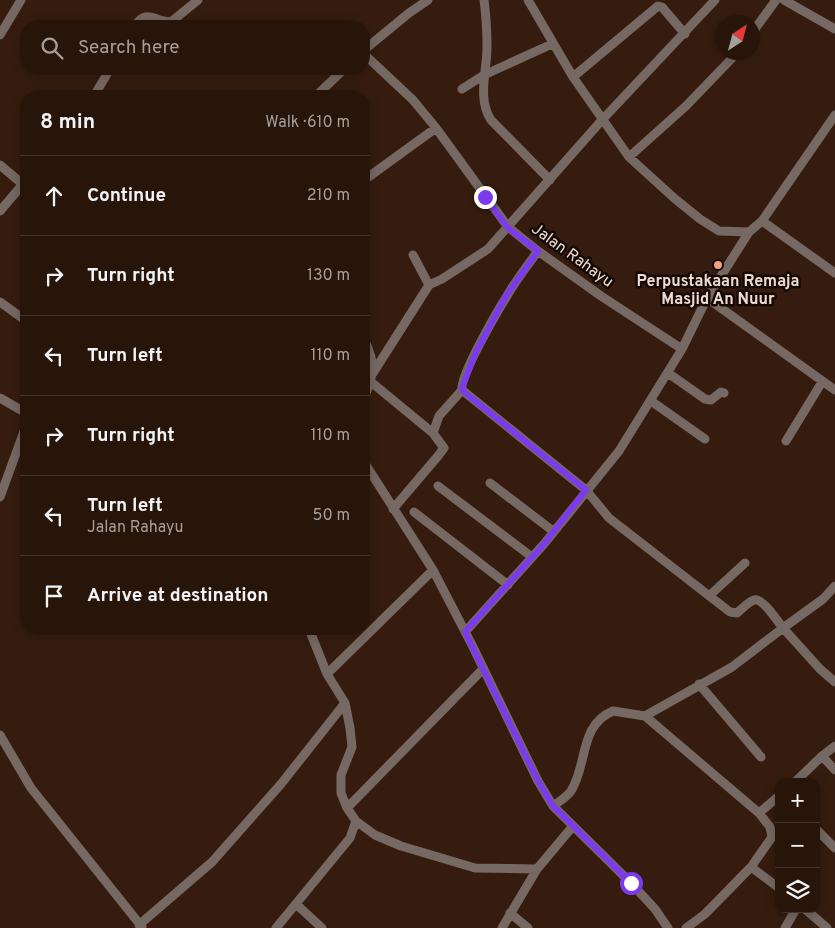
<!DOCTYPE html>
<html lang="en">
<head>
<meta charset="utf-8">
<style>
  body { margin:0; font-family:Overpass,sans-serif; background:#342218; color:#f1f3f6 }
  .controls { position:absolute; right:15px; bottom:15px; display:grid; overflow:hidden; border-radius:10px; box-shadow:0 2px 12px #0003 }
  .controls button { width:45px; height:45px; display:grid; place-items:center; padding:0; border:0; border-bottom:1px solid #44342b; background:#28150a; color:#f1f3f6; font:25px sans-serif }
  .compass { position:absolute; left:715px; top:15px; width:45px; height:45px; border-radius:50%; background:#28150a; box-shadow:0 2px 12px #0003; rotate:36deg }
  .stop { position:absolute; width:15px; height:15px; margin:-11px; border:4px solid #7c3aed; border-radius:50%; background:#fff }
  .stop.end { background:#7c3aed; border-color:#fff; box-shadow:0 1px 5px #0008 }
  .list { margin:0; padding:0; list-style:none }
  h2 { display:flex; justify-content:space-between; align-items:center; height:65px; margin:0; padding:0 20px; font-size:21px }
  h2 small { font-size:16px; font-weight:400; color:#a59f9c }
  .list li { display:grid; grid-template-columns:32px 1fr auto; gap:15px; align-items:center; box-sizing:border-box; height:80px; padding:0 20px; border-top:1px solid #44342b }
  .list b { display:block; font-size:19px; white-space:nowrap }
  .list p { margin:0; font-size:16px; white-space:nowrap; color:#a59f9c }
  .list em { font-size:16px; font-style:normal; color:#a59f9c }
  .icon { flex:none; width:28px; height:28px; fill:none; stroke:currentColor; stroke-width:2; stroke-linecap:round; stroke-linejoin:round }
  .map { position:relative; flex:none; width:835px; height:928px; overflow:hidden }
  .search { position:absolute; background:#28150a; box-shadow:0 2px 12px #0003; left:20px; top:20px; width:350px; height:55px; display:flex; align-items:center; gap:12px; box-sizing:border-box; padding:0 18px; border-radius:20px; color:#a59f9c; font-size:19px }
  .panel { position:absolute; background:#28150a; box-shadow:0 2px 12px #0003; left:20px; top:90px; width:350px; height:545px; border-radius:20px }
  .map>svg:first-child { display:block }
  .lines { fill:none; stroke-linecap:round; stroke-linejoin:round }
  .street { stroke:#766862; stroke-width:9 }
  .route { stroke:#7c3aed; stroke-width:6 }
  .poi-dot { fill:#f0a27a; stroke:#150905; stroke-width:2 }
  .labels { text-anchor:middle; dominant-baseline:central; stroke-width:5; stroke-linejoin:round; paint-order:stroke }
  .street-label { font-size:16px; fill:#eddbd2; stroke:#150905 }
  .poi-label { font-size:16px; font-weight:bold; fill:#eddbd2; stroke:#150905 }
</style>
</head>
<body>
<div class="map">
<svg width="835" height="928" viewBox="0 0 835 928">
  <rect width="100%" height="100%" fill="#351c0e"/>
  <g class="lines">
    <path class="street" d="M484,0C486,15 487,32 487,47C487,71 477,99 491,120L550,180
      M528,0L573,77L629,157L674,198L700,219L719,231L749,232
      M784,0L835,29
      M135,26C146,8 155,22 171,22L198,0
      M752,33L776,0
      M0,35L21,0
      M364,50L409,13L428,0
      M364,54L413,100L436,128L508,227L538,251L601,296L682,349
      M573,77L658,6L662,7L685,34
      M462,89L484,75L552,44
      M94,96L110,69
      M316,96L344,69
      M629,157L686,106L738,52
      M0,165L26,187
      M367,178L436,128
      M0,211L23,184
      M762,221L835,273
      M538,251C527,266 516,280 507,296C498,310 459,377 462,390L586,490L609,518L730,612L737,613C742,609 748,602 754,600C762,597 778,622 783,628L732,667L645,716L759,813
      M413,255L429,285
      M707,298L835,390
      M0,302L25,320
      M364,339C376,365 375,372 364,398
      M373,373L429,285L442,279L488,249L602,120L715,0
      M668,373L705,399L711,400L721,392L724,393
      M371,382L433,433L444,448L438,456L393,509
      M0,398L26,413
      M651,401L705,439
      M433,433L439,416L462,390
      M786,441L822,382
      M364,462L433,570L472,645L538,781L553,806L631,883L655,909L668,928
      M490,483L553,531
      M438,486L532,557
      M0,497L26,426
      M414,512L508,585
      M433,570L327,674L345,703L350,728L352,747L341,775V793L347,808L356,821L375,835L401,846L475,868L537,869L573,826
      M835,586L823,599L783,628L820,669L835,682
      M709,596L745,563
      M309,629L327,674
      M465,632L544,544L619,451L682,349L707,298L749,232L762,221L835,115
      M699,684L761,757
      M0,735L31,788L142,927
      M822,756L835,770
      M795,782L822,756L835,746
      M553,806C560,801 567,797 571,791C588,764 579,725 613,711L645,716
      M347,808L483,669
      M816,829L835,848
      M751,867L772,837L770,827L759,813L779,796
      M296,904L322,928
      M805,909L827,928
      M510,913L528,928
      M139,925L212,862L281,784L345,703
      M276,928L350,838L356,821
      M502,928L537,869
      M686,928L705,914L751,867L779,888
      M785,928L796,909"/>
  </g>
  <g class="lines">
    <path class="route" d="M485,197L508,228L538,251L506,296L476,352L462,388L464,392L586,490L544,544L465,632L538,781L553,806L631,883"/>
  </g>
  <circle class="poi-dot" cx="718" cy="265" r="5"/>
  <g class="labels">
    <g class="street-label">
      <text transform="translate(572 256) rotate(36)">Jalan Rahayu</text>
    </g>
    <g class="poi-label">
      <text x="718" y="282">Perpustakaan Remaja<tspan x="718" dy="18">Masjid An Nuur</tspan></text>
    </g>
  </g>
</svg>
<div class="controls">
<button>+</button>
<button>−</button>
<button><svg class="icon" aria-label="layers" viewBox="0 0 24 24"><path d="M12 4l9 5-9 5-9-5zM3 14l9 5 9-5"/></svg></button>
</div>
<svg class="compass" viewBox="-18 -18 36 36"><path d="M0-13l5 13h-10z" fill="#e53935"/><path d="M0 13l5-13h-10z" fill="#a59f9c"/></svg>
<div class="stop" style="left:631px;top:883px"></div>
<div class="stop end" style="left:485px;top:197px"></div>
<div class="search"><svg class="icon" aria-label="search" viewBox="0 0 24 24"><circle cx="10" cy="10" r="6"/><path d="M15 15l6 6"/></svg>Search here</div>
<section class="panel">
<h2>8 min<small>Walk · 610 m</small></h2>
<ul class="list">
<li><svg class="icon" aria-label="ahead" viewBox="0 0 24 24"><path d="M12 20V5M6 11l6-6 6 6"/></svg><div><b>Continue</b></div><em>210 m</em></li>
<li><svg class="icon" aria-label="right" viewBox="0 0 24 24"><path d="M7 20v-9h11M14 6l5 5-5 5"/></svg><div><b>Turn right</b></div><em>130 m</em></li>
<li><svg class="icon" aria-label="left" viewBox="0 0 24 24"><path d="M17 20v-9H6M10 6l-5 5 5 5"/></svg><div><b>Turn left</b></div><em>110 m</em></li>
<li><svg class="icon" aria-label="right" viewBox="0 0 24 24"><path d="M7 20v-9h11M14 6l5 5-5 5"/></svg><div><b>Turn right</b></div><em>110 m</em></li>
<li><svg class="icon" aria-label="left" viewBox="0 0 24 24"><path d="M17 20v-9H6M10 6l-5 5 5 5"/></svg><div><b>Turn left</b><p>Jalan Rahayu</p></div><em>50 m</em></li>
<li><svg class="icon" aria-label="arrive" viewBox="0 0 24 24"><path d="M6 21V4h12l-3 4 3 4H6"/></svg><div><b>Arrive at destination</b></div></li>
</ul>
</section>
</div>
</body>
</html>
